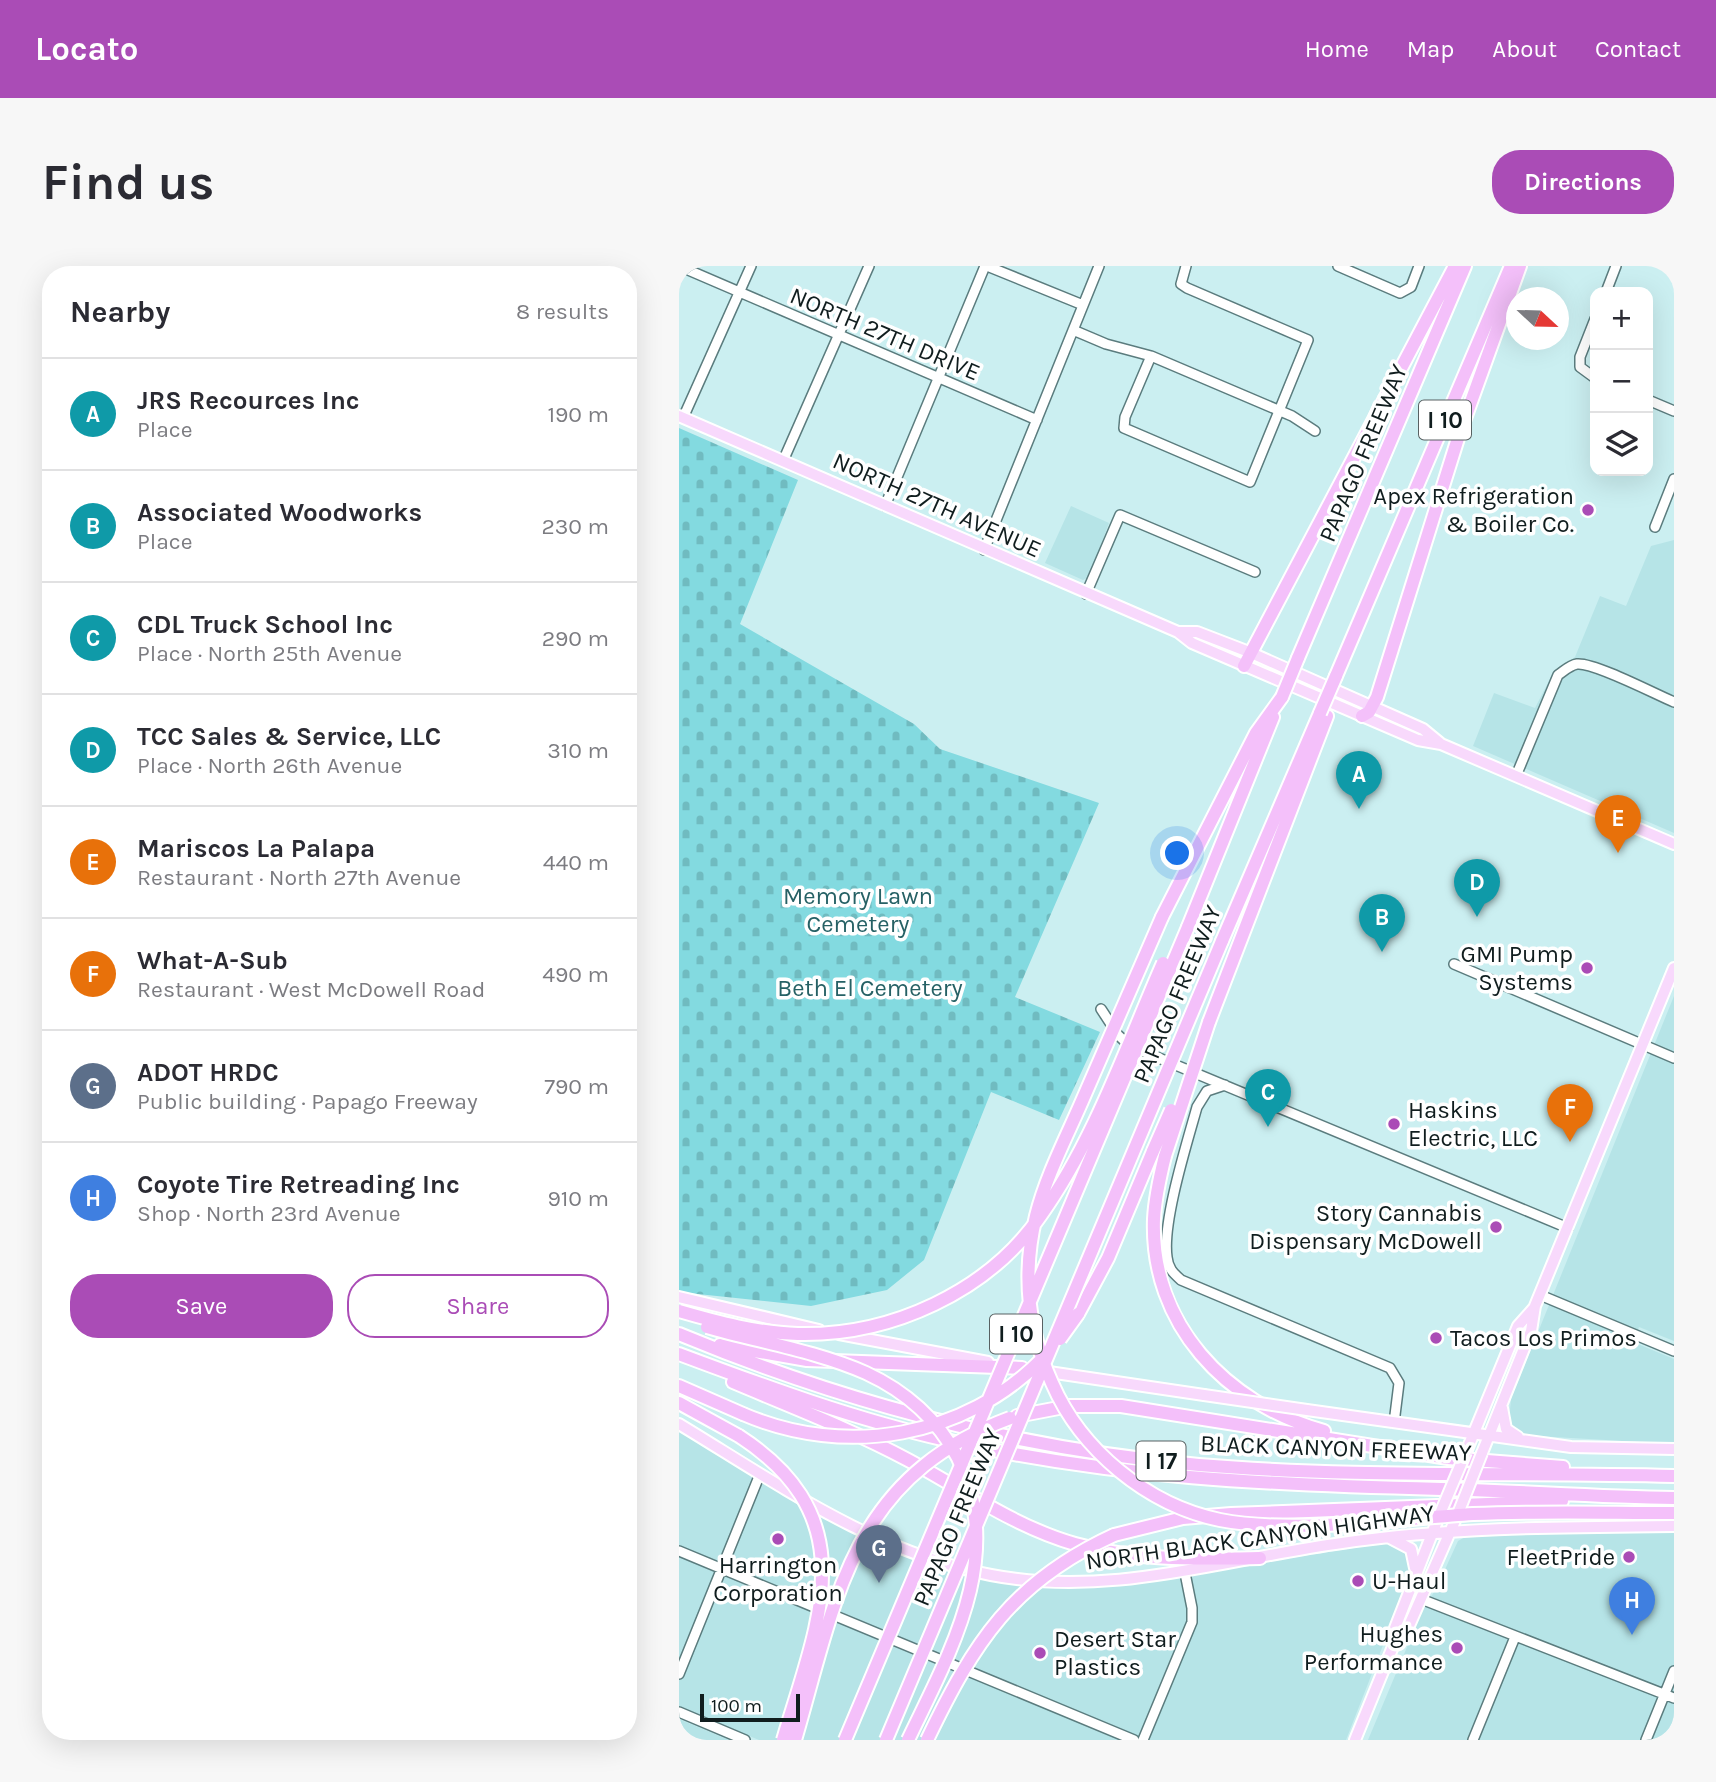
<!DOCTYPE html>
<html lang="en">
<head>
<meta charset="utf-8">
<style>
  body { margin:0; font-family:Karla,sans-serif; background:#f7f7f7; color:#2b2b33 }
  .controls { position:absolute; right:21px; top:21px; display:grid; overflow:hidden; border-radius:14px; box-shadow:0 7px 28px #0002 }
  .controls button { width:63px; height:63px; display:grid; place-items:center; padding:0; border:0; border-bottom:2px solid #e1e1e2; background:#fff; color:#2b2b33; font:35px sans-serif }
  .compass { position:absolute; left:827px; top:21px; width:63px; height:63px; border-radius:50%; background:#fff; box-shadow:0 7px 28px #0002; rotate:112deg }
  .scale { position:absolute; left:21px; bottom:18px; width:100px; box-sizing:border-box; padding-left:7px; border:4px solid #101d1e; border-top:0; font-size:19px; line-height:24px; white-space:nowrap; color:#101d1e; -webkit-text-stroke:5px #fff; paint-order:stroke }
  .you { position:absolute; left:499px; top:588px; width:24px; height:24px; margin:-18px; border:5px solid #fff; border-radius:50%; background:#1a73e8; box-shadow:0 0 0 10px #1a73e833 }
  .badge { display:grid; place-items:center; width:46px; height:46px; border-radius:50%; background:#aa4cb6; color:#fff; font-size:23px; font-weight:700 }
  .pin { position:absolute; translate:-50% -58px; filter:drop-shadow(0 2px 4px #0008) }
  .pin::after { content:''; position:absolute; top:37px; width:24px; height:21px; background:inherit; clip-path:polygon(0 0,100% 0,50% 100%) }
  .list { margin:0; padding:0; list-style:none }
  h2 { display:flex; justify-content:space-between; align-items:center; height:91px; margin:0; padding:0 28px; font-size:30px }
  h2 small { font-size:23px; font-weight:400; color:#7c7c81 }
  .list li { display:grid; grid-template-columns:46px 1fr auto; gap:21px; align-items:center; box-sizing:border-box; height:112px; padding:0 28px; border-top:2px solid #e1e1e2 }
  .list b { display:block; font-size:26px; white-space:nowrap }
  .list p { margin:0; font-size:23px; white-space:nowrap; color:#7c7c81 }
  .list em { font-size:23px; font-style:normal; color:#7c7c81 }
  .actions { display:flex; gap:14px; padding:21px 28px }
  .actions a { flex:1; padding:16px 0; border:2px solid #aa4cb6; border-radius:28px; text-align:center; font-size:24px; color:#aa4cb6 }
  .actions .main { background:#aa4cb6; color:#fff }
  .icon { flex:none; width:38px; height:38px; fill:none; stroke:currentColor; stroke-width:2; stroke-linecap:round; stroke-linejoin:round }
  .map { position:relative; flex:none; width:995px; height:1474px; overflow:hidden; border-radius:28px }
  header { display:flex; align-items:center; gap:42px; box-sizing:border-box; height:98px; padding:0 35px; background:#aa4cb6; color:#fff }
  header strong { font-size:33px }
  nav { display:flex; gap:38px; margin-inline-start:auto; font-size:24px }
  .intro { display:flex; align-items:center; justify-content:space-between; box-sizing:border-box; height:168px; padding:0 42px }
  h1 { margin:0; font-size:49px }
  .button { padding:18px 32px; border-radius:28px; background:#aa4cb6; color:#fff; font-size:24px; font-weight:700 }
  main { display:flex; gap:42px; padding:0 42px }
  aside { flex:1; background:#fff; border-radius:28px; box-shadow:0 7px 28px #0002 }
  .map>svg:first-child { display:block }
  .built { fill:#b6e4e7 }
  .cemetery { fill:url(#cemetery-stones) }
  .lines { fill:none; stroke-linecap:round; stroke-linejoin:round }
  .minor-casing { stroke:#5b7c7e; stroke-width:12 }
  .major-casing { stroke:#fff; stroke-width:14 }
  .highway-casing { stroke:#fff; stroke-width:16 }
  .minor { stroke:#fff; stroke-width:9 }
  .major { stroke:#f8d9fc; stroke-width:10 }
  .highway { stroke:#f4c0fa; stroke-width:12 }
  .major-bridge-casing { stroke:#fff; stroke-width:14; stroke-linecap:butt }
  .highway-bridge-casing { stroke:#fff; stroke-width:16; stroke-linecap:butt }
  .major-bridge { stroke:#f8d9fc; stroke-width:10 }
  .highway-bridge { stroke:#f4c0fa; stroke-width:12 }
  .poi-dot { fill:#aa4cb6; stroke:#fff; stroke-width:2.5 }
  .labels { text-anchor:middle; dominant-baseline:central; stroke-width:7; stroke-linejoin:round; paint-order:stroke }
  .shield { fill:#fff; stroke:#586162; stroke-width:2 }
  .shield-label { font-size:23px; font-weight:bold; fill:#101d1e }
  .street-label { font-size:24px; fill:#101d1e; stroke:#fff }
  .poi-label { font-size:24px; fill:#101d1e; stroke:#fff; text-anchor:end }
  .park-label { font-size:24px; fill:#266165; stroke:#fff }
</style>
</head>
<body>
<header>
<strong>Locato</strong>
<nav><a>Home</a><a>Map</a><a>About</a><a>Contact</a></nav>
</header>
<div class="intro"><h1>Find us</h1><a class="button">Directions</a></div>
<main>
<aside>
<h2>Nearby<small>8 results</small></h2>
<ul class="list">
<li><span class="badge" style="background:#0f9aa8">A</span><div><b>JRS Recources Inc</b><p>Place</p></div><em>190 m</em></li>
<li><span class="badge" style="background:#0f9aa8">B</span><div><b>Associated Woodworks</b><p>Place</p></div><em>230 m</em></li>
<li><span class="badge" style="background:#0f9aa8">C</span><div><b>CDL Truck School Inc</b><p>Place · North 25th Avenue</p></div><em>290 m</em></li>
<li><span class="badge" style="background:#0f9aa8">D</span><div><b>TCC Sales &amp; Service, LLC</b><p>Place · North 26th Avenue</p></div><em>310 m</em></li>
<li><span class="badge" style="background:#e8710a">E</span><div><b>Mariscos La Palapa</b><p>Restaurant · North 27th Avenue</p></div><em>440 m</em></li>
<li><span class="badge" style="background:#e8710a">F</span><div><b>What-A-Sub</b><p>Restaurant · West McDowell Road</p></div><em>490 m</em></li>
<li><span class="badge" style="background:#5c6f8a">G</span><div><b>ADOT HRDC</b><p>Public building · Papago Freeway</p></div><em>790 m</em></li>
<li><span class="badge" style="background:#3f7fe0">H</span><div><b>Coyote Tire Retreading Inc</b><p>Shop · North 23rd Avenue</p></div><em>910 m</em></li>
</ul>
<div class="actions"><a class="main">Save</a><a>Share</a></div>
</aside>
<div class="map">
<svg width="995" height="1474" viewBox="0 0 995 1474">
  <defs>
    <pattern id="cemetery-stones" width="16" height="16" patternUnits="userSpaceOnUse" patternTransform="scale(1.75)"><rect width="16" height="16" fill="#83dae0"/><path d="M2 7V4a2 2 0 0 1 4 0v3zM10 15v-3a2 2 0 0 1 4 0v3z" fill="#70bbc0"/></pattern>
  </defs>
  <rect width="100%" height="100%" fill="#cbeff1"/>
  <path class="built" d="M392,240L430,257L410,311L404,314L366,297Z
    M995,274V567L794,480L815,427L856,442L875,405L896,391L921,330L947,340L972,280Z
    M995,730V1075L960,1061L954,1076L995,1093V1178L842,1169L830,1155L832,1133Z
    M0,1162L176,1268L262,1301L365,1320L441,1319L706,1277L728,1285L733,1305L667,1474H80L0,1441Z
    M899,1265L995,1266V1474H689L744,1343L757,1323L779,1275L786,1271Z
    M0,1453L50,1474H0Z"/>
  <path class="cemetery" d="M0,162L119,214L61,358L235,458L261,483L420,537L336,731L421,766L380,854L312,826L245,994L208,1024L132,1040L0,1026Z"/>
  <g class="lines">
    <defs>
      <path id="minor" d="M0,0L358,154
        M308,0L404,39
        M659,0L721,27L732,21L740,0
        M927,26L937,0
        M916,53L901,91V101L916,112
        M394,64L427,78L472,90L613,150L636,165
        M472,90L446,151L445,162L571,216L629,74L508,22L502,18L507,0
        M969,134L995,145
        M4,152L72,0
        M104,195L190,0
        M206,240L306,0
        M976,261L995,213
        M305,284L420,0
        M407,328L441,249L576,306
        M837,510L879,409C885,405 891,399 898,398C915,396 976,428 995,436
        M775,698L995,792
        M422,743L439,769L451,780L889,962
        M546,819L528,825L518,841C508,877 483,956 488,991C489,1002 494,1007 502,1014L711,1102L720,1117L715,1157
        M861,1029L995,1085
        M0,1285L455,1474
        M742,1333L995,1432
        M0,1408L81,1208
        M0,1446L66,1474
        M464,1474L513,1356V1342L506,1307
        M794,1474L836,1371
        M967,1474L995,1405"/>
      <path id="major" d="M0,150L499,366L513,377L739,474L762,478L995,578
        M499,366H518L570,386L744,463L761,477
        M0,1031L140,1064
        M160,1068L309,1096
        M363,1105L525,1129
        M823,1142L827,1163L839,1171
        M628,1144L892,1181L995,1183
        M0,1158C99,1218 196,1287 312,1309C432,1332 545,1293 663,1277C773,1261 884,1261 995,1260
        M787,1186L839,1060L855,1042
        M803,1187L852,1065L856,1040L995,702
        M711,1272L732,1283L736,1302
        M715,1378L729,1362L778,1250
        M676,1474L715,1378L716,1362L760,1250"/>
      <path id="highway" d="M619,392L786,0
        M565,400L776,0
        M657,410L832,0
        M683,450L690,446L698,431L780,169L841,0
        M483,651L577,467L603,431
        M509,661L594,451
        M543,675L641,447
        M530,756L648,450
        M486,890C481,910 476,932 475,953C471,1058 547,1138 645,1165
        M399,1048L429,992L474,885
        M0,1068C166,1137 340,1183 520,1199C678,1212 837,1206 995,1210
        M41,1079L128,1094L343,1102
        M0,1088C88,1121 175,1153 267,1174C430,1212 595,1219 762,1223C840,1225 917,1231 995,1232
        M54,1116C113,1141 173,1164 229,1194C283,1223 336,1261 396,1278C457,1295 518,1293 581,1292
        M0,1120L64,1148
        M0,1137L60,1170
        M338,1150L390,1140H442L769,1192L884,1201
        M435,1269L504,1252L552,1248L883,1235"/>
    </defs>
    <use href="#minor" class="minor-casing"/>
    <use href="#major" class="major-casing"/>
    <use href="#highway" class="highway-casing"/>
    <use href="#minor" class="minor"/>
    <use href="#major" class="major"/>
    <use href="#highway" class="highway"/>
    <defs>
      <path id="major-bridge" d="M525,1129L628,1144
        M760,1250L787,1186
        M778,1250L803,1187"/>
      <path id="highway-bridge" d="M603,431L619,392
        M641,447L657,410
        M483,651C457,712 430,773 403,835C387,872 367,910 357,950C343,1007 349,1064 373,1117C402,1184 468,1239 541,1254C613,1268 719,1253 794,1248C861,1245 928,1247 995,1247
        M474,885L492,844
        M486,890L530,756
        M0,1045C38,1056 79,1067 119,1068C212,1070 309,1026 362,949C416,873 447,781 484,697
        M28,1061C80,1076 137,1085 187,1107C226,1125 259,1154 279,1192C327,1290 271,1386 229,1474
        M381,1073L399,1048
        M64,1148C166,1192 286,1172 364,1092
        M60,1170C188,1253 139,1355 104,1474
        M116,1474C158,1330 172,1211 331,1152
        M166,1474L509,661
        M207,1474L543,675
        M248,1474C295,1376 333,1316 435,1269"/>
    </defs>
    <use href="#major-bridge" class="major-bridge-casing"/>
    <use href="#highway-bridge" class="highway-bridge-casing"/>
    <use href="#major-bridge" class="major-bridge"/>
    <use href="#highway-bridge" class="highway-bridge"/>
  </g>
  <g class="poi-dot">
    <circle cx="909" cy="244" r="7"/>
    <circle cx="908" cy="702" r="7"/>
    <circle cx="715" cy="858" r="7"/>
    <circle cx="817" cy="961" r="7"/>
    <circle cx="757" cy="1072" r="7"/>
    <circle cx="99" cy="1273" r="7"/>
    <circle cx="950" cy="1291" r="7"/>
    <circle cx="679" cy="1315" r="7"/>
    <circle cx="778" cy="1382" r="7"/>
    <circle cx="361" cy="1387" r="7"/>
  </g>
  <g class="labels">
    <g class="shield">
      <rect x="740" y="134.5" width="52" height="39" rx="5"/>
      <rect x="311" y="1048.5" width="52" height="39" rx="5"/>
      <rect x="457.5" y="1175.5" width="49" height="39" rx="5"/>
    </g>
    <g class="shield-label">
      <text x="766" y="154">I 10</text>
      <text x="337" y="1068">I 10</text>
      <text x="482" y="1195">I 17</text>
    </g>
    <g class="street-label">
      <text transform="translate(206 68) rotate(23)">NORTH 27TH DRIVE</text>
      <text transform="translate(684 187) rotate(-67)">PAPAGO FREEWAY</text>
      <text transform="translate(258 239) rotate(24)">NORTH 27TH AVENUE</text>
      <text transform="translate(498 728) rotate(-67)">PAPAGO FREEWAY</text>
      <text transform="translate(657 1182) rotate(2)">BLACK CANYON FREEWAY</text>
      <text transform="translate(278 1251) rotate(-67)">PAPAGO FREEWAY</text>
      <text transform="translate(581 1271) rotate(-8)">NORTH BLACK CANYON HIGHWAY</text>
    </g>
    <g class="poi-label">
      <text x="895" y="230">Apex Refrigeration<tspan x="895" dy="28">&amp; Boiler Co.</tspan></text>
      <text x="894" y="688">GMI Pump<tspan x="894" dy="28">Systems</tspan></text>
      <text x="729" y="844" text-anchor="start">Haskins<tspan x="729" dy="28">Electric, LLC</tspan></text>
      <text x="803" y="947">Story Cannabis<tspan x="803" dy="28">Dispensary McDowell</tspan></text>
      <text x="771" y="1072" text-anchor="start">Tacos Los Primos</text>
      <text x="936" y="1291">FleetPride</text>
      <text x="99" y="1299" text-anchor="middle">Harrington<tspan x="99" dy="28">Corporation</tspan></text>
      <text x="693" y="1315" text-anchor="start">U-Haul</text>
      <text x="764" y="1368">Hughes<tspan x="764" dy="28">Performance</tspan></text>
      <text x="375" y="1373" text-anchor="start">Desert Star<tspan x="375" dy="28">Plastics</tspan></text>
    </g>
    <g class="park-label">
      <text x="179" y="630">Memory Lawn<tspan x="179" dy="28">Cemetery</tspan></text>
      <text x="191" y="722">Beth El Cemetery</text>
    </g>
  </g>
</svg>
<div class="controls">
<button>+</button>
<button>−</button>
<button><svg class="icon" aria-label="layers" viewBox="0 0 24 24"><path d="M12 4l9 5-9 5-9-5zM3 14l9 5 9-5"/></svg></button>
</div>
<svg class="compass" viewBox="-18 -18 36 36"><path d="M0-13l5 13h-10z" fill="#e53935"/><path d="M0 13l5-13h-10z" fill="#7c7c81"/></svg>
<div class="scale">100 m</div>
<div class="you"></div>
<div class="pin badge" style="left:680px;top:543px;background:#0f9aa8">A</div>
<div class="pin badge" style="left:703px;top:686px;background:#0f9aa8">B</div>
<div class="pin badge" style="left:589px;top:861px;background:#0f9aa8">C</div>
<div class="pin badge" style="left:798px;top:651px;background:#0f9aa8">D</div>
<div class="pin badge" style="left:939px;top:587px;background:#e8710a">E</div>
<div class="pin badge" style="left:891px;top:876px;background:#e8710a">F</div>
<div class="pin badge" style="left:200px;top:1317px;background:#5c6f8a">G</div>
<div class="pin badge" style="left:953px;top:1369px;background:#3f7fe0">H</div>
</div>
</main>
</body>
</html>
